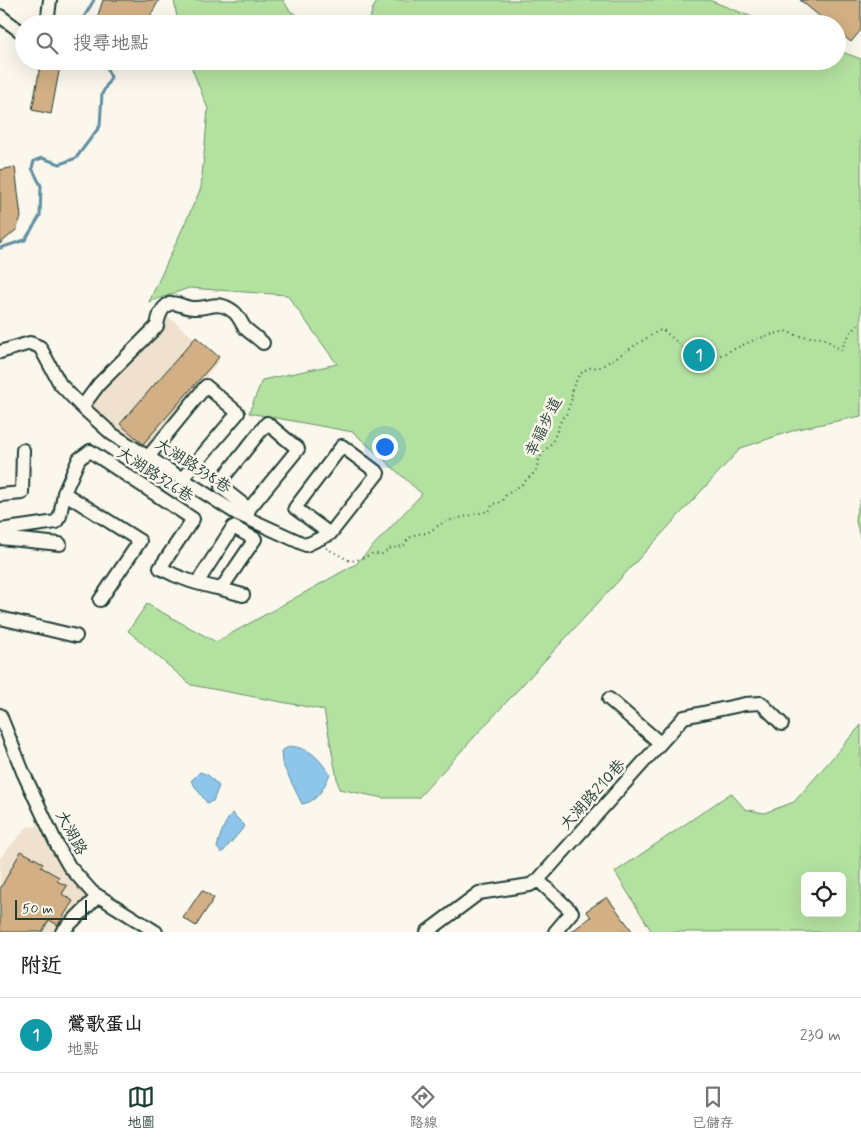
<!DOCTYPE html>
<html lang="zh-TW">
<head>
<meta charset="utf-8">
<style>
  body { margin:0; font-family:Mynerve,"LXGW WenKai TC",sans-serif; background:#f6f6f6; color:#222 }
  .controls { position:absolute; right:15px; bottom:15px; display:grid; overflow:hidden; border-radius:8px; box-shadow:0 5px 20px #0002 }
  .controls button { width:45px; height:45px; display:grid; place-items:center; padding:0; border:0; border-bottom:1px solid #e0e0e0; background:#fff; color:#222; font:25px sans-serif }
  .scale { position:absolute; left:15px; bottom:12px; width:72px; box-sizing:border-box; padding-left:5px; border:2px solid #1f3d34; border-top:0; font-size:14px; line-height:18px; white-space:nowrap; color:#1f3d34; -webkit-text-stroke:4px #fbf7ec; paint-order:stroke }
  .you { position:absolute; left:384px; top:446px; width:18px; height:18px; margin:-12px; border:4px solid #fff; border-radius:50%; background:#1a73e8; box-shadow:0 0 0 8px #1a73e833 }
  .badge { display:grid; place-items:center; width:32px; height:32px; border-radius:50%; background:#1f3d34; color:#fff; font-size:16px; font-weight:700 }
  .pin { position:absolute; translate:-50% -50%; border:2px solid #fff; box-shadow:0 1px 5px #0006 }
  .list { margin:0; padding:0; list-style:none }
  h2 { display:flex; justify-content:space-between; align-items:center; height:65px; margin:0; padding:0 20px; font-size:21px }
  h2 small { font-size:16px; font-weight:400; color:#767676 }
  .list li { display:grid; grid-template-columns:32px 1fr auto; gap:15px; align-items:center; box-sizing:border-box; height:75px; padding:0 20px; border-top:1px solid #e0e0e0 }
  .list b { display:block; font-size:19px; white-space:nowrap }
  .list p { margin:0; font-size:16px; white-space:nowrap; color:#767676 }
  .list em { font-size:16px; font-style:normal; color:#767676 }
  .icon { flex:none; width:28px; height:28px; fill:none; stroke:currentColor; stroke-width:2; stroke-linecap:round; stroke-linejoin:round }
  .map { position:relative; flex:none; width:861px; height:932px; overflow:hidden }
  .search { position:absolute; background:#fff; box-shadow:0 5px 20px #0002; left:15px; right:15px; top:15px; height:55px; display:flex; align-items:center; gap:12px; box-sizing:border-box; padding:0 18px; border-radius:28px; color:#767676; font-size:19px }
  .sheet { height:140px; background:#fff }
  nav { display:flex; justify-content:space-around; align-items:center; box-sizing:border-box; height:70px; border-top:1px solid #e0e0e0; background:#fff; font-size:14px; color:#767676 }
  nav a { display:grid; justify-items:center; gap:2px }
  nav .on { color:#1f3d34 }
  .map>svg:first-child { display:block }
  .built { fill:#efe1cd }
  .green { fill:#b3e19f; stroke:#698f6a; fill-rule:evenodd }
  .water { fill:#8dc5eb; stroke:#618fa2 }
  .lines { fill:none; stroke-linecap:round; stroke-linejoin:round }
  .stream { stroke:#618fa2; stroke-width:3 }
  .building { fill:#d2af84; stroke:#1f3d34 }
  .minor-casing { stroke:#1f3d34; stroke-width:16 }
  .path { stroke:#1f3d34; stroke-width:2; stroke-dasharray:1 4; stroke-linecap:butt }
  .minor { stroke:#fbf7ec; stroke-width:12 }
  .labels { text-anchor:middle; dominant-baseline:central; stroke-width:5; stroke-linejoin:round; paint-order:stroke }
  .street-label { font-size:16px; fill:#1f3d34; stroke:#fbf7ec }
</style>
</head>
<body>
<div class="map">
<svg width="861" height="932" viewBox="0 0 861 932">
  <rect width="100%" height="100%" fill="#fbf7ec"/>
  <filter id="ink" filterUnits="userSpaceOnUse"><feTurbulence type="fractalNoise" baseFrequency=".02" numOctaves="2"/><feDisplacementMap in="SourceGraphic" scale="10" xChannelSelector="R" yChannelSelector="G"/><feConvolveMatrix kernelMatrix="1 2 1 2 8 2 1 2 1" color-interpolation-filters="sRGB"/></filter>
  <g filter="url(#ink)">
    <path class="built" d="M165,314L220,360L140,455L76,399Z
      M38,826L91,898L61,932H0V858L27,827Z"/>
    <path class="green" d="M174,0H283L290,11L312,24H178Z
      M378,0H709L770,24H369L372,10Z
      M837,50L861,59V416L798,429L741,448L418,798H383L339,789L324,710L191,685L128,631L147,604L216,642L356,564L422,494L353,432L249,413L262,380L337,364L287,295L189,288L149,302L201,188L208,109L189,61H837Z
      M861,498V542L855,517Z
      M861,725V932H652L615,872L731,793L745,809L764,813L794,802ZM805,876H842V913H805Z"/>
    <path class="water" d="M290,746C312,749 317,757 330,774C324,787 318,802 302,804L282,763L281,751Z
      M200,772L208,775L219,786L213,801L207,803L191,781Z
      M232,813L245,826L222,853L217,848C220,834 224,824 232,813Z"/>
    <g class="lines">
      <path class="stream" d="M87,24L84,17L94,0
        M0,248L25,240L40,216L41,186L32,168L34,161L42,158L60,164L76,158L100,126L102,94L111,77L103,61"/>
    </g>
    <path class="building" d="M103,0H159L146,24H95Z
      M800,0H861V30L851,42L837,31V24H829Z
      M41,61H61L51,114L32,110Z
      M15,167L21,217L16,230L0,244V170Z
      M196,337L219,357L143,444L120,424Z
      M21,851L43,863L41,867L59,877L57,881L67,886L62,894L73,901L58,925L49,920L42,932H0V889Z
      M202,890L214,898L196,926L183,918Z
      M607,897L633,932H571L591,917L586,911Z"/>
    <g class="lines">
      <defs>
        <path id="minor" d="M0,16L24,34
          M47,24L50,0
          M0,352L30,343L40,347L60,384L82,407L112,434L236,513L306,545L330,534L378,473L342,446L295,508L330,534
          M82,407L99,384L157,326C158,318 160,310 167,305C175,300 184,308 193,308C209,309 218,299 234,312C239,316 241,323 245,328C250,333 258,338 263,343
          M148,457L206,386L238,413L182,479
          M64,493L140,541L100,600
          M0,495L22,493L23,450
          M247,518L249,509L298,449L267,423L223,478L221,487L249,509
          M0,530L56,522L60,516L64,493L79,459L90,451L193,519L160,568C180,579 198,584 221,589L255,539L233,527L197,583
          M0,538L60,544
          M221,589L243,595
          M0,618L76,636
          M609,699L660,743
          M0,715L23,772L57,845L69,866L92,892L156,932
          M538,880L572,912L555,932
          M62,932L98,896
          M427,932L479,893L530,885L538,880L684,717L745,704L761,703L782,724"/>
      </defs>
      <use href="#minor" class="minor-casing"/>
      <path class="path" d="M326,548L350,561L357,560L372,554H382L391,548L404,546L408,539L416,534L427,533L444,522L491,510L492,504L502,502L506,495L521,485L535,472L540,457L553,441L562,418L566,415L572,398V389L579,375L588,368L601,367L658,331L663,330L684,348L703,357L721,355L756,339L785,331L798,336L823,338L841,350L850,333L861,322"/>
      <use href="#minor" class="minor"/>
    </g>
  </g>
  <g class="labels">
    <g class="street-label">
      <text transform="translate(544 427) rotate(-64)">幸福步道</text>
      <text transform="translate(193 466) rotate(33)">大湖路338巷</text>
      <text transform="translate(155 475) rotate(33)">大湖路326巷</text>
      <text transform="translate(593 795) rotate(-48)">大湖路210巷</text>
      <text transform="translate(71 833) rotate(62)">大湖路</text>
    </g>
  </g>
</svg>
<div class="controls">
<button><svg class="icon" aria-label="locate" viewBox="0 0 24 24"><circle cx="12" cy="12" r="6"/><path d="M12 2v4M12 18v4M2 12h4M18 12h4"/></svg></button>
</div>
<div class="scale">50 m</div>
<div class="you"></div>
<div class="pin badge" style="left:699px;top:355px;background:#0f9aa8">1</div>
<div class="search"><svg class="icon" aria-label="search" viewBox="0 0 24 24"><circle cx="10" cy="10" r="6"/><path d="M15 15l6 6"/></svg>搜尋地點</div>
</div>
<section class="sheet">
<h2>附近<small></small></h2>
<ul class="list">
<li><span class="badge" style="background:#0f9aa8">1</span><div><b>鶯歌蛋山</b><p>地點</p></div><em>230 m</em></li>
</ul>
</section>
<nav>
<a class="on"><svg class="icon" aria-label="map" viewBox="0 0 24 24"><path d="M3 6l6-2 6 2 6-2v14l-6 2-6-2-6 2zM9 4v14M15 6v14"/></svg>地圖</a>
<a><svg class="icon" aria-label="directions" viewBox="0 0 24 24"><path d="M12 3l9 9-9 9-9-9zM9 14v-3h6M13 9l2 2-2 2"/></svg>路線</a>
<a><svg class="icon" aria-label="saved" viewBox="0 0 24 24"><path d="M7 4h10v16l-5-4-5 4z"/></svg>已儲存</a>
</nav>
</body>
</html>
